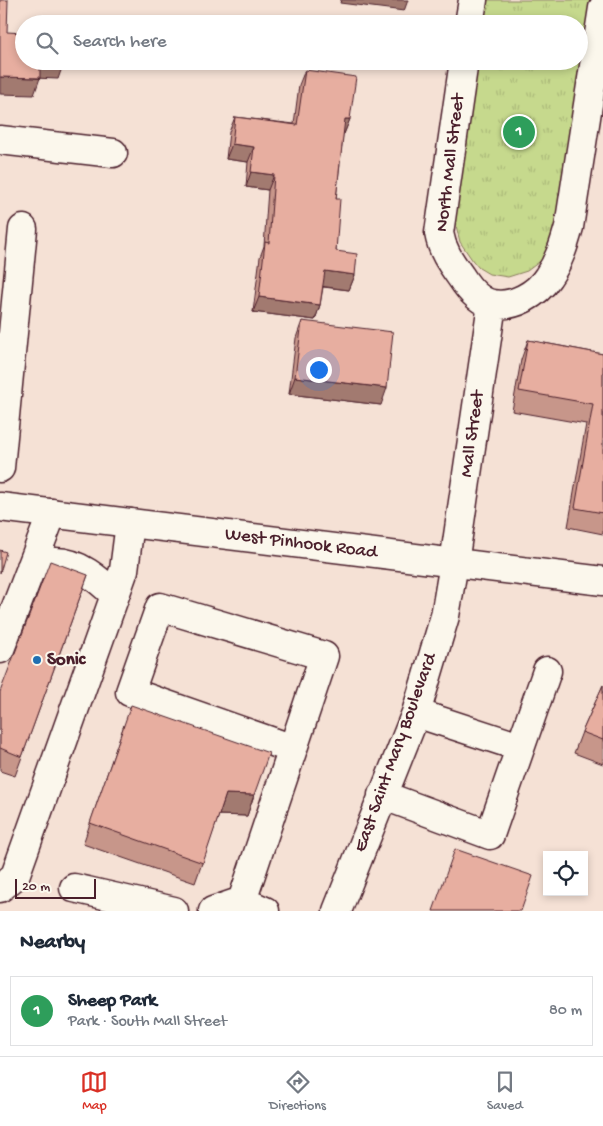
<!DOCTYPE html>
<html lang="en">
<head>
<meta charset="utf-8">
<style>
  body { margin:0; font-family:"Gochi Hand",sans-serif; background:#f6f6f7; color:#1f2937 }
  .controls { position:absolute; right:15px; bottom:15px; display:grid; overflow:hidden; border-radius:0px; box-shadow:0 2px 8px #0003 }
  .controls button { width:45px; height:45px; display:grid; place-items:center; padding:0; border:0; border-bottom:1px solid #e0e1e3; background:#fff; color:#1f2937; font:25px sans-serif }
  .scale { position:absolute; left:15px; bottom:12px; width:81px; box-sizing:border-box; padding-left:5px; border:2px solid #4a1f2b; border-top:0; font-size:14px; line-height:18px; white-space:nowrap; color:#4a1f2b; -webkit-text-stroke:4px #fbf7ec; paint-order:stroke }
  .you { position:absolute; left:318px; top:369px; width:18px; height:18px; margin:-12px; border:4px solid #fff; border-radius:50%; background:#1a73e8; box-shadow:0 0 0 8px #1a73e833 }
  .badge { display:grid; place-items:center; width:32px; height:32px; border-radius:50%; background:#d93025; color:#fff; font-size:16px; font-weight:700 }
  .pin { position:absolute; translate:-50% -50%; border:2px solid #fff; box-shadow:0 1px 5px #0006 }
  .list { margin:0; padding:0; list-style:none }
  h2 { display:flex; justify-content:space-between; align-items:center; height:65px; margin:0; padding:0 20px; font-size:21px }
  h2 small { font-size:16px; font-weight:400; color:#747a83 }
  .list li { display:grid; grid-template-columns:32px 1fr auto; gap:15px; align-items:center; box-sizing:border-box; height:70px; margin:0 10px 10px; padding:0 10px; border:1px solid #e0e1e3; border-radius:0px }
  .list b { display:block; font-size:19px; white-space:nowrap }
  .list p { margin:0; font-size:16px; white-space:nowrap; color:#747a83 }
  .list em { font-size:16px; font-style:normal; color:#747a83 }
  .icon { flex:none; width:28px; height:28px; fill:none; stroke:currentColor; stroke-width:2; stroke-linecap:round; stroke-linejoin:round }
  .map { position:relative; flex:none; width:603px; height:911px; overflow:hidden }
  .search { position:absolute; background:#fff; box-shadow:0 2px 8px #0003; left:15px; right:15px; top:15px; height:55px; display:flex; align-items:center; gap:12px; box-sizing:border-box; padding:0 18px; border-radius:28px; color:#747a83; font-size:19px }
  .sheet { height:145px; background:#fff }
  nav { display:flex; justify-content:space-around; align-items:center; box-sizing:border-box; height:70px; border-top:1px solid #e0e1e3; background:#fff; font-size:14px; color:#747a83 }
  nav a { display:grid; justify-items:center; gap:2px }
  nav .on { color:#d93025 }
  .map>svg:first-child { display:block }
  .park { fill:url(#park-tufts); stroke:#887c5c }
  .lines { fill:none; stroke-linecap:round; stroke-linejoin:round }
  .minor-casing { stroke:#4a1f2b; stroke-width:31 }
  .major-casing { stroke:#4a1f2b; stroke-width:31 }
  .minor { stroke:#fbf7ec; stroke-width:28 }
  .major { stroke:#fbf7ec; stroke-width:28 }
  .wall { fill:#c7968a; stroke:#4a1f2b }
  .shaded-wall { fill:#a27a70; stroke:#4a1f2b }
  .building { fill:#e7aea0; stroke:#4a1f2b }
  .poi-dot { fill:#1f6fb2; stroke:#fbf7ec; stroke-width:2 }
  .labels { text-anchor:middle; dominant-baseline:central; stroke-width:4; stroke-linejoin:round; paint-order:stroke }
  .street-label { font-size:19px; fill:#4a1f2b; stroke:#fbf7ec }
  .poi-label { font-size:19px; font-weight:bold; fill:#4a1f2b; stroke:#fbf7ec; text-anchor:start }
</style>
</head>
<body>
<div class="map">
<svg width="603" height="911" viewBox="0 0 603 911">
  <defs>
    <pattern id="park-tufts" width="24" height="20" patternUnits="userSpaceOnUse" patternTransform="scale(1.25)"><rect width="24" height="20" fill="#c6d98d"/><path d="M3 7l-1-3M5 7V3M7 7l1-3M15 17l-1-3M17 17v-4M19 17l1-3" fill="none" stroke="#acba7a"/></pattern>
  </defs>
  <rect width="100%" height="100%" fill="#f5e1d5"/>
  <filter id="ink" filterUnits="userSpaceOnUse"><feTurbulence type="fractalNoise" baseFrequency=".02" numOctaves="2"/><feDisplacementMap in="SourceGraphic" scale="10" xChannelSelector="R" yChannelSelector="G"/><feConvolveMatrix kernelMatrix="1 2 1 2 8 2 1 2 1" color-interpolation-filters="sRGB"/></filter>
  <g filter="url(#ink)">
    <path class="park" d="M485,0H593L559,229L543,259L527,271L508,277L489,274L479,268L473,261L460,242L454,217L476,61H579V24H482Z"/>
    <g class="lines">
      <defs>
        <path id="minor" d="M469,24L473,0
          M464,61L439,233C442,251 451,263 461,277C468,288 479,301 492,304C514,308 537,294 548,277C559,261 564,245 569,227L603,8
          M0,140L113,153
          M0,468L23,229
          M31,567C39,566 47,563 54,562C78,561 99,580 115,595
          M0,649L52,513
          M416,713L520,747
          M382,795L490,835L547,671
          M0,888L15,876L124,570L130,523
          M74,888L174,911
          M213,911L242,901
          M265,911L242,901L324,656L160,607L130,692L293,749
          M337,911L416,713L445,616L454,563L492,304"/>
        <path id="major" d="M0,507L603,581"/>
      </defs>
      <use href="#minor" class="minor-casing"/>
      <use href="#major" class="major-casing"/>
      <use href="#minor" class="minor"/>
      <use href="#major" class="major"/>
    </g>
    <path class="wall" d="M305,70L350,119L344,134H343L336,199V251L355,275L349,290L323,287L320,305L315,320L253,312L260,257L264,246L268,190L246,187L248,162L226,159L229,132L235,117L294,124L299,85Z
      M302,321L381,405L289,394L296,338Z
      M528,340L603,354V534L568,527L586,424L512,411L521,360Z
      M88,575L15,776L0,771V692Z
      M603,685V764L574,753L582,732Z
      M124,725L254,795L247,816L219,815L195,883L83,844Z"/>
    <path class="shaded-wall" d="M341,0H408L404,11L340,3Z
      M40,61L64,62L58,79L34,78Z
      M0,77L40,78L34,95L0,94Z
      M345,119H350L344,134H340Z
      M232,144L254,147L248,162L226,159Z
      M251,172L274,175L268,190L246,187Z
      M325,271L355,275L349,290L319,286Z
      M259,297L320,305L315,320L253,312Z
      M295,377L387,388L381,405L289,394Z
      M226,794L254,795L247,816L219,815Z"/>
    <path class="building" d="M0,0H8L7,32L24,33V61H40V78L0,77Z
      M41,61H64V62Z
      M305,70L356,77L350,119H345L336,199H340L336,251L357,254L355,275L325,271L320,305L259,297L265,242L269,243L274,175L251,172L254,147L232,144L235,117L297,125Z
      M302,321L393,332L387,388L295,377Z
      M528,340L603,354V513L575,508L593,404L519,391Z
      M0,550L6,552L0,573Z
      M50,561L88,575L22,757L0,748V692Z
      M603,685V740L582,732Z
      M131,705L269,753L254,795L226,794L203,863L90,823Z
      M455,849L533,876L521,911H433Z"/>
  </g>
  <circle class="poi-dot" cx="37" cy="660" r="5"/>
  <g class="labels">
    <g class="street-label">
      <text transform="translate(451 163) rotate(-83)">North Mall Street</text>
      <text transform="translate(473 434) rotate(-82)">Mall Street</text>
      <text transform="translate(301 544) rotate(7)">West Pinhook Road</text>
      <text transform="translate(396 753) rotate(-70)">East Saint Mary Boulevard</text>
    </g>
    <g class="poi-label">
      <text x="47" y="660">Sonic</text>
    </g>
  </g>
</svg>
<div class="controls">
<button><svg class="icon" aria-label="locate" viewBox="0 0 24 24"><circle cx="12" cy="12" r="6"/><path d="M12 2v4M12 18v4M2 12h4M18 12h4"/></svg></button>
</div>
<div class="scale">20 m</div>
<div class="you"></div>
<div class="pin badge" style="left:519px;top:132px;background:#2e9e5b">1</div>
<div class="search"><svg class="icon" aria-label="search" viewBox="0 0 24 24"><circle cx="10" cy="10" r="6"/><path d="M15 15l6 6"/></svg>Search here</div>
</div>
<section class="sheet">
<h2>Nearby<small></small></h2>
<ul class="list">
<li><span class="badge" style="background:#2e9e5b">1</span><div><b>Sheep Park</b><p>Park · South Mall Street</p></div><em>80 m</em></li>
</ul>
</section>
<nav>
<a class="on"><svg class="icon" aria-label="map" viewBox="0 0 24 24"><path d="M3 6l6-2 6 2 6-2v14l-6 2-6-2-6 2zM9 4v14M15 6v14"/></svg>Map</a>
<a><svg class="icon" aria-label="directions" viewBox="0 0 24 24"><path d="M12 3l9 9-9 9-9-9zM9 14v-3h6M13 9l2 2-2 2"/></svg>Directions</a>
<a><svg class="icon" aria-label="saved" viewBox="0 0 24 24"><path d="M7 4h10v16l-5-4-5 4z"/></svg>Saved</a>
</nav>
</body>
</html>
